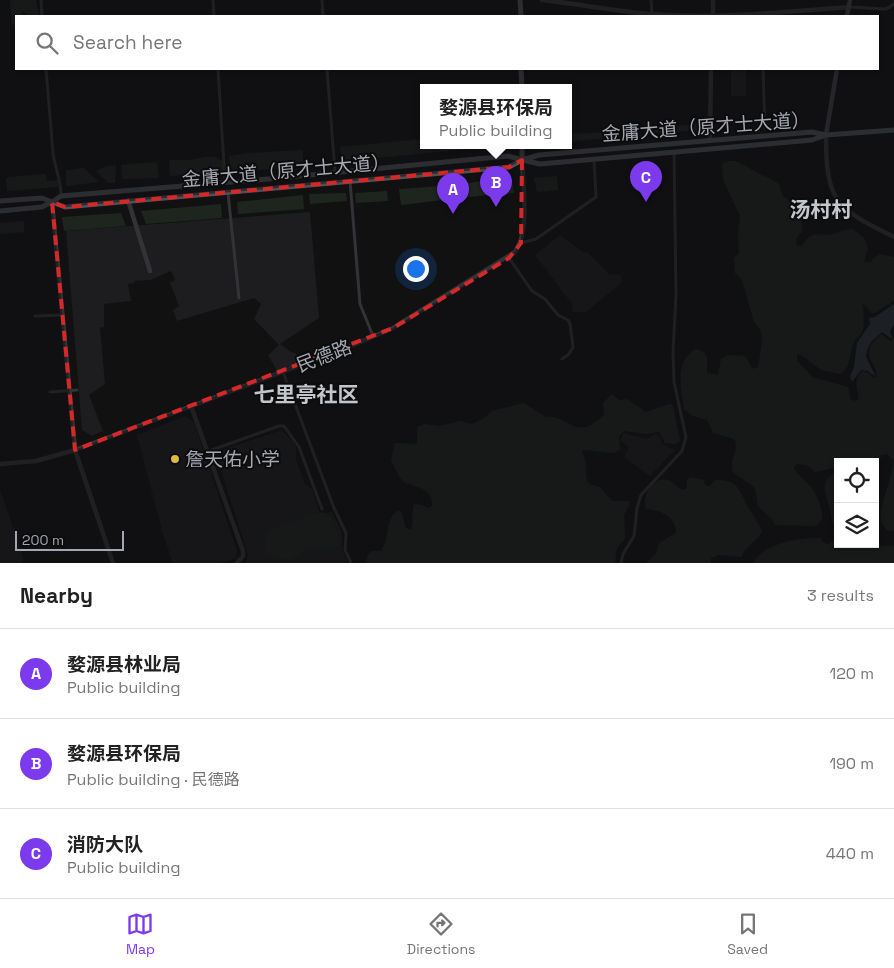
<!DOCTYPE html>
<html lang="en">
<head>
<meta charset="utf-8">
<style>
  body { margin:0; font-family:"Space Grotesk","Noto Sans SC",sans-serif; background:#f6f6f6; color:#222 }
  .controls { position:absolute; right:15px; bottom:15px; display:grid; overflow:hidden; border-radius:0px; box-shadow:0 1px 4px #0004 }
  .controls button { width:45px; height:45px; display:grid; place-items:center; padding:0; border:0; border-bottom:1px solid #e0e0e0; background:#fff; color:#222; font:25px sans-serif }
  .scale { position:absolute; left:15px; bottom:12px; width:109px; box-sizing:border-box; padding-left:5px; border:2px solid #a4a7b2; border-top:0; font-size:14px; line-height:18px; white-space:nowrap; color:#a4a7b2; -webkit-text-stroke:4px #0c0c0d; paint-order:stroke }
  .you { position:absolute; left:415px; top:268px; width:18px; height:18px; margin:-12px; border:4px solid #fff; border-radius:50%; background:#1a73e8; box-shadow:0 0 0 8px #1a73e833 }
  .badge { display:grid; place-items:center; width:32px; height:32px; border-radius:50%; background:#7c3aed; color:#fff; font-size:16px; font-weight:700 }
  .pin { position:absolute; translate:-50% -41px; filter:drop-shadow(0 1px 2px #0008) }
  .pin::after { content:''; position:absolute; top:26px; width:18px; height:15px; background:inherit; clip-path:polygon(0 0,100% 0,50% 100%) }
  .popup { position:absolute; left:420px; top:84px; width:152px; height:65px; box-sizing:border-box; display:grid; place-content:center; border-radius:0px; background:#fff; filter:drop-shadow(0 1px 4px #0005); font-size:16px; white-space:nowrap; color:#767676 }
  .popup b { font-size:19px; color:#222 }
  .popup::after { content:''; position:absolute; left:50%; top:100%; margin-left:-10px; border:10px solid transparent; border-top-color:#fff }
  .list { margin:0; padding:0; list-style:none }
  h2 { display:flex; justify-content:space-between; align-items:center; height:65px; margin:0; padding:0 20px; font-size:21px }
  h2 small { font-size:16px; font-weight:400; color:#767676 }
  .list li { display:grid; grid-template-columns:32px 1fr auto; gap:15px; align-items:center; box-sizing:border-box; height:90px; padding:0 20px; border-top:1px solid #e0e0e0 }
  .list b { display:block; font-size:19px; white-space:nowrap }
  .list p { margin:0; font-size:16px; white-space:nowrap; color:#767676 }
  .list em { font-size:16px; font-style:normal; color:#767676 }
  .icon { flex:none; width:28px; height:28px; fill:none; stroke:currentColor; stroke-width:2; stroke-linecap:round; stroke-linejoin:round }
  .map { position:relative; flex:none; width:894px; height:563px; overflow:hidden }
  .search { position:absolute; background:#fff; box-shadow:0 1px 4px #0004; left:15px; right:15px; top:15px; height:55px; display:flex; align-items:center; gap:12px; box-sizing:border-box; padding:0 18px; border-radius:0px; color:#767676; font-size:19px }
  .sheet { height:335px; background:#fff }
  nav { display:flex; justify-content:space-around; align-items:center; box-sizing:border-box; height:70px; border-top:1px solid #e0e0e0; background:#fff; font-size:14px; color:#767676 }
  nav a { display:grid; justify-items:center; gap:2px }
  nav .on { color:#7c3aed }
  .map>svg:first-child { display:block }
  .built { fill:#1d1d1f }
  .green { fill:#1e251f }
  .water { fill:#2c3239 }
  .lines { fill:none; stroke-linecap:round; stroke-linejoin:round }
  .minor { stroke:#333337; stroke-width:3 }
  .tertiary { stroke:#333337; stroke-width:4.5 }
  .secondary { stroke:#414247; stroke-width:4.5 }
  .primary { stroke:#4f5056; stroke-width:5 }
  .marked { fill:none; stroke:#d62828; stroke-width:4; stroke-dasharray:10 6; stroke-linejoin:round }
  .poi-dot { fill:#deb93e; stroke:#0c0c0d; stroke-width:2 }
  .labels { text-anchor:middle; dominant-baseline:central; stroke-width:4; stroke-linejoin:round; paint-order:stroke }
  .street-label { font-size:19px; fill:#a4a7b2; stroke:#0c0c0d }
  .poi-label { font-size:19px; fill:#a4a7b2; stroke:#0c0c0d; text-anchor:start }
  .quarter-label { font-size:21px; font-weight:bold; fill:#c4c6ce; stroke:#0c0c0d }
</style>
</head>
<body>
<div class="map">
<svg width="894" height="563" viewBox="0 0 894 563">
  <rect width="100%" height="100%" fill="#111112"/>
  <path class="built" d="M731,69H746V96H731Z
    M310,212L319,318L280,344L291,352L296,353L300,363L277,371L268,355L279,345L254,319L261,304L254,298L177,321L173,310L179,306L170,283L175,280L171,271L150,280L134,281V283L128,284L131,301L104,304V327L100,328L105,384L89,395L103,431L92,436L82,430L66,231Z
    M560,235L584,253L586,251L609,274L621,275V283L586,312H573L572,304L535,255Z
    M185,416L194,422L237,551L236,558L220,563H173L163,534L137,435Z
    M282,430L296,445V460L305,484L312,489L320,514L332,512L342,532V549L348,563H246L248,555L215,452Z
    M623,433L647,439L656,434L660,436L662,444L675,450L650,476L624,457L629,448L620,440Z
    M0,490L18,542L23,559L22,563H0Z"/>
  <path class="green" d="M10,0H36L39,16H28L23,11L21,16H16V26L12,24Z
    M701,124L702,129L699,130L652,133L651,128Z
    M623,131V137L572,141V134Z
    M423,139L424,146H497L347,161L341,154L340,147Z
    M303,150V166L234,172L230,169L229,156L248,153Z
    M205,157H216L223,161V172L170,176L169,160H190Z
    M729,161H735L778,183L783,196L801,209L802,231L796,239L797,246H802C812,228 819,237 833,234C840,232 845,229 853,229L864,238L868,248L864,262H870L879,254L894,257V300L875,313H872L865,305L862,304C864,311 865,325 862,332C860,336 856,338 854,342C848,353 853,366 840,374L821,370L800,354L797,355V360L812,377L848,387L851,400L857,401L859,398C857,388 853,379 862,371L867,372L874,378L877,377C877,364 866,362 870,346L881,334L891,341L894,337V531L886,530C886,526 882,525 881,521C878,506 894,477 893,460L887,454L881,455L879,466L875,470V462H838V527L832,523C832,510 823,493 825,483C827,477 833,475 835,470L833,468L815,472L807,465L796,464L794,468C798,477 804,479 810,486C817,495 823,508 822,519L816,526L775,525L771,518L758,506L755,488L733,472C729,460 740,449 734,439L713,433L707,420L693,416L684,409C681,389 674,360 696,349L704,352L707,358V373L718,375L721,359L727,355L745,356L753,369L758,367L762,343L761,331L754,322L742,280L735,273L734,258L739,253L738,233L740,216L723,180L722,164Z
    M157,162L159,178L122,179L121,165Z
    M116,165L115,183H108L96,171L106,166Z
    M84,168L99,182L66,186V170Z
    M46,174V181L58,180V187L7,191L6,179L8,177Z
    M557,176L558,190L537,192L534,178Z
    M487,180L489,195L452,199L451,186Z
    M493,180H512L514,193L495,195Z
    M442,186L443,200L401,205L399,189Z
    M387,191L388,201L356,203L355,193Z
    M346,193L347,201L310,204L309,194Z
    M303,195L304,209L238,214L237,202Z
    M221,204L222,218L146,224L141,211Z
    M121,213L126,226L64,231L62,217Z
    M24,221V232L0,234V223Z
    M612,394L619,400L627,399L646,412L670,404L673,406L680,441L676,444L665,443L659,432L646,434L624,431L619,437L620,450L614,453L584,450L582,452C589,463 583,475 589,484L600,487L612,501H628L630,503L624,515L625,538L617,548L615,563H366L367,557L371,551H381C391,538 383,522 398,510L401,511L406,528L411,530C414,521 411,513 414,504L423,505L427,508L432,506C433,486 415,488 402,481L391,461L395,443L417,444V427L424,424L440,426L460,421L472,424L483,419L492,411L524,403L546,417C570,414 574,444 604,415L603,403Z
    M691,477L703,480L706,486H710L715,480C739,479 739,491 748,507C753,515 758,523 762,531C757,543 746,545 741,557L719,555L711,558V563H646L656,554L658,545L662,541L676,533C676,516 660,510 646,509C641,497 654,475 668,480C674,482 677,489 684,490L687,488V479Z
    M322,512L330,517L341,541L339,546L333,548L307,549L289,560L268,554L265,551V531Z
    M838,537V544L894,546V563H753C766,542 799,538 821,538L824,543L828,544Z"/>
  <path class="water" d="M894,304V325L890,330L892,339L882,332L871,342L867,350L866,357L876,377L868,371L861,370L852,382L850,377L854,367L857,343L870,324L869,318L875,317Z"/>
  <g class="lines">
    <path class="minor" d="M41,0L42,16
      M213,0L214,16
      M322,0L323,16
      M651,0L652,14
      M849,7L885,9L890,7L894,3
      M46,69L53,153C55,168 61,180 61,196
      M218,69L225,182
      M327,69L335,172
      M763,69L765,128
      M350,181L360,304L373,336
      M228,193L239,298
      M521,243L536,239L596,197L594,160
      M509,258L532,291L545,299L558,315L568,320L570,324L573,347L569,354L562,359
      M35,316L61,315
      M283,372L334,508L346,533L345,550L351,563
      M50,392L77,390
      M209,451L279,426H284L299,447L322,509
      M621,563L623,554L634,536L637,508L641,495L682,451L686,437L674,382L673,352L676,295L674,151"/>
    <path class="tertiary" d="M542,0C578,4 615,11 651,14C717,19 783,12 849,7
      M713,0V16
      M826,135C826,203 836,208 894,237
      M710,140L711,69
      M128,200L150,271
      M52,202L75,450L113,563
      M191,406L243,551V556L237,563
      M0,464L36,461L75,450L354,345L393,328L515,252C530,231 523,185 522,160"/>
    <path class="secondary" d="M847,16L850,0
      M826,135L837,69"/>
    <path class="primary" d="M520,0L521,16
      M521,69L522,88
      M522,146V160
      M0,201L42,198L52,202L61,196L268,179L508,156L522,160L539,155L812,132L826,135
      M0,211L42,207L52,202L65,207L509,167L522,160L540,164L812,140L826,135L894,130"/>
  </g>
  <path d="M0 0H894V563H0ZM522,160L521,243L509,258L393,328L75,450L52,202L65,207L509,167Z" fill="#111112" fill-opacity=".55" fill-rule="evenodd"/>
  <path class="marked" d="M522,160L521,243L509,258L393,328L75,450L52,202L65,207L509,167Z"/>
  <circle class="poi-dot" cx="175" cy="459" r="5"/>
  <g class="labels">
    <g class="street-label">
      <text transform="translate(706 127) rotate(-4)">金庸大道（原才士大道）</text>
      <text transform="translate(286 171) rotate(-5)">金庸大道（原才士大道）</text>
      <text transform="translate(324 356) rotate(-21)">民德路</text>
    </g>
    <g class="poi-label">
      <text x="185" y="459">詹天佑小学</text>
    </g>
    <g class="quarter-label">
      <text x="821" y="209">汤村村</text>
      <text x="306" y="394">七里亭社区</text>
    </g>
  </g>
</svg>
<div class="controls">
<button><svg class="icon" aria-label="locate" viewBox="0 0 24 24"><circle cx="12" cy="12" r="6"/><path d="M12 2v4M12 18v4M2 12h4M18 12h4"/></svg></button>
<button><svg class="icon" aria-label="layers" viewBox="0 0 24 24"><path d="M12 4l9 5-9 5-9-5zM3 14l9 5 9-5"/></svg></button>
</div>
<div class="scale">200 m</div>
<div class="you"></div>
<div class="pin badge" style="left:453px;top:214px">A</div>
<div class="pin badge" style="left:496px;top:207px">B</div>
<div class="popup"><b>婺源县环保局</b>Public building</div>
<div class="pin badge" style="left:646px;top:202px">C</div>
<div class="search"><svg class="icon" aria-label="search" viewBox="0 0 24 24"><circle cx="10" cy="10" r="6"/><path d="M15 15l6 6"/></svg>Search here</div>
</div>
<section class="sheet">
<h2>Nearby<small>3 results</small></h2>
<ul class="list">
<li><span class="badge">A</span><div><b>婺源县林业局</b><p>Public building</p></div><em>120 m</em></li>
<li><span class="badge">B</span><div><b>婺源县环保局</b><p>Public building · 民德路</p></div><em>190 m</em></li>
<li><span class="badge">C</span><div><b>消防大队</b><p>Public building</p></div><em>440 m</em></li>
</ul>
</section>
<nav>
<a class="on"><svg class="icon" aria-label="map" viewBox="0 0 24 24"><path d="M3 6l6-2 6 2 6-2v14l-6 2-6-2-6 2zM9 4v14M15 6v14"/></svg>Map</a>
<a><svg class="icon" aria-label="directions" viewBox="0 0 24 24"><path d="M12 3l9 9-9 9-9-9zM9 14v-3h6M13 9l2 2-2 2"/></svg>Directions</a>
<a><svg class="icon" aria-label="saved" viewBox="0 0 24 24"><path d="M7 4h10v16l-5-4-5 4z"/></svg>Saved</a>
</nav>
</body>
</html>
